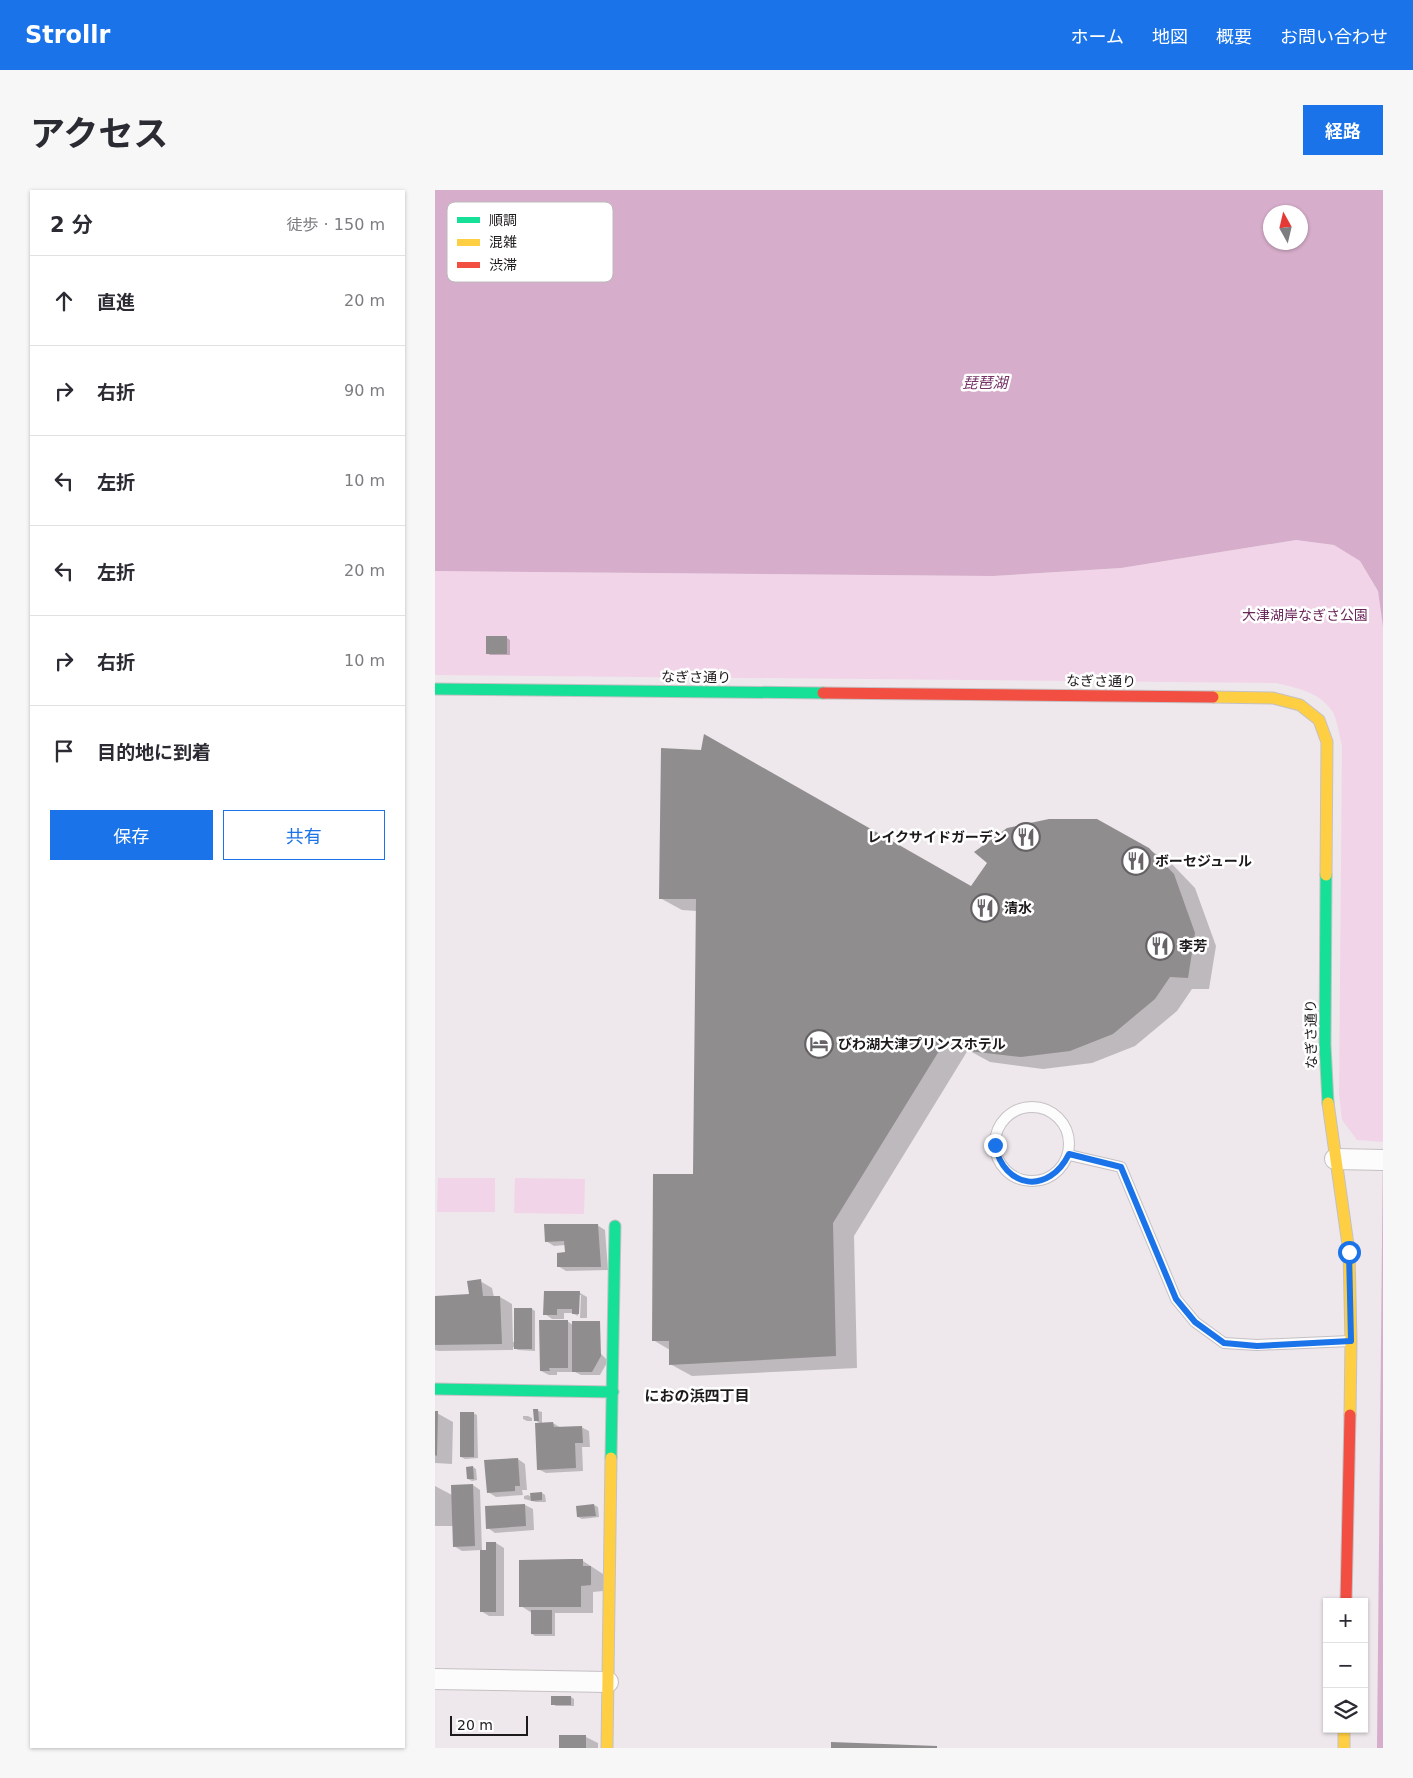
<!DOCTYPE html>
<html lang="ja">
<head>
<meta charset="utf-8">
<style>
  body { margin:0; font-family:"DejaVu Sans","Noto Sans JP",sans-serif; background:#f7f7f7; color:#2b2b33 }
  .controls { position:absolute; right:15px; bottom:15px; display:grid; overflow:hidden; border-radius:0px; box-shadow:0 1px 4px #0004 }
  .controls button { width:45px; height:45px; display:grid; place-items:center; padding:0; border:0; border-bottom:1px solid #e1e1e2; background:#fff; color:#2b2b33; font:25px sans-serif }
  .compass { position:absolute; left:828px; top:15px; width:45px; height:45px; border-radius:50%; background:#fff; box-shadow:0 1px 4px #0004; rotate:352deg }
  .scale { position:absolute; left:15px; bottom:12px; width:78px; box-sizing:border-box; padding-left:5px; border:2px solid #1d1a1c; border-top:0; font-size:14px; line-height:18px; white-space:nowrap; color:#1d1a1c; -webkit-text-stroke:4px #fff; paint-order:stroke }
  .stop { position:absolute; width:15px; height:15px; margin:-11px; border:4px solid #1a73e8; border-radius:50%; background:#fff }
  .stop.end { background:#1a73e8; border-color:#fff; box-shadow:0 1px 5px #0008 }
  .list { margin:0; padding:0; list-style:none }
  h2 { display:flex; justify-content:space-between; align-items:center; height:65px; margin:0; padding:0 20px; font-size:21px }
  h2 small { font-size:16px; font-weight:400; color:#7c7c81 }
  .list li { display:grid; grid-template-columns:32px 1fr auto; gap:15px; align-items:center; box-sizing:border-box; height:90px; padding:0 20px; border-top:1px solid #e1e1e2 }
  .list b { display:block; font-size:19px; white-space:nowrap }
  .list em { font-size:16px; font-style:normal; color:#7c7c81 }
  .actions { display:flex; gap:10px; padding:15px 20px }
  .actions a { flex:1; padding:11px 0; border:1px solid #1a73e8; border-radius:0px; text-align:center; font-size:18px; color:#1a73e8 }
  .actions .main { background:#1a73e8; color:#fff }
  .icon { flex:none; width:28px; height:28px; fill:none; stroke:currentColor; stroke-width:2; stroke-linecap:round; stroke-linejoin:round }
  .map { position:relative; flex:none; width:948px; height:1558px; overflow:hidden; border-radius:0px }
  header { display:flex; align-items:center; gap:30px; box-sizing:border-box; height:70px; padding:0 25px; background:#1a73e8; color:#fff }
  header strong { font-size:24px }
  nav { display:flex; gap:28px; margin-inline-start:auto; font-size:18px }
  .intro { display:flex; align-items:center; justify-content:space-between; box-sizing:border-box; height:120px; padding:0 30px }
  h1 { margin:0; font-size:35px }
  .button { padding:12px 22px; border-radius:0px; background:#1a73e8; color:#fff; font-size:18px; font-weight:700 }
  main { display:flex; gap:30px; padding:0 30px }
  aside { flex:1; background:#fff; border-radius:0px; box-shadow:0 1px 4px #0004 }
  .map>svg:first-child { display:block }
  .green { fill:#f2d4e9 }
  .water { fill:#d6adca; fill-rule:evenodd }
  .shadow { fill:#0003 }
  .building { fill:#908d8f }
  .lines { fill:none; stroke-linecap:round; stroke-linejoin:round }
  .lane-casing { stroke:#c5c0c3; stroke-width:12 }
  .street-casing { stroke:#c5c0c3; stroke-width:22 }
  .fast-casing { stroke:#c5c0c3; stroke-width:13 }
  .slow-casing { stroke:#c5c0c3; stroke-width:13 }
  .jam-casing { stroke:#c5c0c3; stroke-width:13 }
  .lane { stroke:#fcfcfc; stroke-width:10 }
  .street { stroke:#fcfcfc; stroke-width:20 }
  .fast { stroke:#16e098; stroke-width:11 }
  .slow { stroke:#ffcf43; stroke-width:11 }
  .jam { stroke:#f24e42; stroke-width:11 }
  .route { stroke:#1a73e8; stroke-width:6 }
  .labels { text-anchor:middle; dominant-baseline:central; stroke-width:5; stroke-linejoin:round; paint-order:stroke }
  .park-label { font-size:14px; fill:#692659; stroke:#fff }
  .street-label { font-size:14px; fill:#1d1a1c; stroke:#fff }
  .poi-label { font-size:14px; font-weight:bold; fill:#1d1a1c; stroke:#fff; text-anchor:start }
  .water-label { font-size:15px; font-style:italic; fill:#753164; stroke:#fff }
  .neighbourhood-label { font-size:15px; font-weight:bold; fill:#1d1a1c; stroke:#fff }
  .key { fill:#fff; stroke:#bbbabb; stroke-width:1 }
  .key-label { font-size:14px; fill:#1d1a1c }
</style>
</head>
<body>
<header>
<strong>Strollr</strong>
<nav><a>ホーム</a><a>地図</a><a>概要</a><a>お問い合わせ</a></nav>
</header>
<div class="intro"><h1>アクセス</h1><a class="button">経路</a></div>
<main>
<aside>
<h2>2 分<small>徒歩 · 150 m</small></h2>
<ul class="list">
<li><svg class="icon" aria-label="ahead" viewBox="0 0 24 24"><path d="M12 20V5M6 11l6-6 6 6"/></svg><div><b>直進</b></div><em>20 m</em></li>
<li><svg class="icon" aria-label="right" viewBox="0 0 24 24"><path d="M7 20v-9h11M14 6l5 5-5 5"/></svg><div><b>右折</b></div><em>90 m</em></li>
<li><svg class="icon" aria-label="left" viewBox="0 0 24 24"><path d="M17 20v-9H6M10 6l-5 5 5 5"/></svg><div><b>左折</b></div><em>10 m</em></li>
<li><svg class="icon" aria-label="left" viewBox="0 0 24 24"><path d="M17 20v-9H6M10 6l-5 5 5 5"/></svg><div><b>左折</b></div><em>20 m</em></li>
<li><svg class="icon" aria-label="right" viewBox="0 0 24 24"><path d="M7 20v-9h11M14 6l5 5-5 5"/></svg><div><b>右折</b></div><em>10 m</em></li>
<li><svg class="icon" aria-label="arrive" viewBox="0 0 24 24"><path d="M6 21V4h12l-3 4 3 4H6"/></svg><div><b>目的地に到着</b></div></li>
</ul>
<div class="actions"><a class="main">保存</a><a>共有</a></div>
</aside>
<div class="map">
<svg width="948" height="1558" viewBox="0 0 948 1558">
  <rect width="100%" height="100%" fill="#eee8ec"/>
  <path class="green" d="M861,350L899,355L925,371L943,401L948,436V952L922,950L907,930L904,904L907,555C904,546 902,527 897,521C884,502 862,498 841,493L0,485V381L558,386L686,378Z
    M3,988H60V1022H2Z
    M80,988L150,989L149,1024L79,1023Z"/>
  <path class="water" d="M0,0H948V437L943,401L925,371L899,355L861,350L686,378L558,386L0,381ZM836,22H866V52H836Z
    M948,886V1558H942L948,952Z"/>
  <path class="shadow" d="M72,448L75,450V465H55L52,463Z
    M662,630L735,672L760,698L781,756L774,799H757L742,821L700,856L657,873L608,879L555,872L533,860L419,1046L422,1178L257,1186L235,1174V1160L218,1150L259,985L262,721L247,720L225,708L536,698Z
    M162,1035L170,1040L173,1080L131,1081L123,1076L132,1064L130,1055L119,1056L111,1051Z
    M45,1091L57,1098L59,1107H65L77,1114L78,1152H80L97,1119L100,1121V1161L83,1160L78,1157V1160L3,1161L0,1160V1107L35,1105Z
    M145,1103L152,1107V1128H145L146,1105H144L143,1126L137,1123H129V1129H117L110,1124Z
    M132,1131L138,1135L173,1171L165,1185H146L140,1182H122V1185H114L106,1181Z
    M100,1220L107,1222V1234L118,1233L126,1238L146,1237L154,1241L155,1257H147L148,1281L111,1283L103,1279L106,1234L100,1230Z
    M0,1222L18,1232L17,1274L0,1273Z
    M38,1223L42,1225L43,1268L30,1269L26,1267Z
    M88,1226H93L97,1228V1231H92L88,1229Z
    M83,1269L90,1274L92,1300H87L88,1305L61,1307L53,1302Z
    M38,1277L41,1279L42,1290L37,1291L33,1289Z
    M38,1295L45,1300L47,1361H53L61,1353L69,1358V1426H54L46,1421V1360L27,1361L19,1356L18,1336H0V1296L17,1305Z
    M107,1303L110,1305L111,1312H101L89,1309V1306L93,1305L97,1307Z
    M90,1315L98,1319L99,1340L60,1343L53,1338Z
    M159,1315L163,1317L164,1327L147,1329L143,1327V1317Z
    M148,1371L168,1384V1401L158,1402V1423H120V1446H100L97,1444V1423L86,1416Z
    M136,1507L139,1509V1516H121L118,1514Z
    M151,1547L163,1553V1558H125Z"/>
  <path class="building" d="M51,446H72V464H51Z
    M269,544L536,696L552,673L539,662L572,638L614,629H662L714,658L739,684L760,743L753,788L735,787L720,809L678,844L635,861L586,867L533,861L512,848L398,1033L401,1166L234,1175V1151H217L218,984H258L261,709H224L226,558L266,560Z
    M109,1034H163L166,1077H122V1063L130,1062L129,1051L110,1052Z
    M46,1089L48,1106H65L67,1154L0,1155V1106L34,1104L32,1091Z
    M109,1101H145L144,1124H137V1119H122V1125H108Z
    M79,1118H97V1159H79Z
    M104,1130H133V1178H114L115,1181H105Z
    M137,1131H165L166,1166L157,1182H137Z
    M98,1219H103L104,1231H99Z
    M0,1221H3L2,1266L0,1265Z
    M25,1222H39V1267H25Z
    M118,1232L119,1237L147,1236L148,1253H140L141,1278L102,1280L100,1233Z
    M83,1268L85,1296H80V1301L52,1303L49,1270Z
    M38,1276L39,1289H32L31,1277Z
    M38,1294L40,1356L18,1357L16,1295Z
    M107,1302V1310L96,1311L95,1303Z
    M90,1314L91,1336L51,1339L50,1316Z
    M159,1314L161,1326L142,1327L141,1316Z
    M51,1352H61V1422H45V1360H51Z
    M136,1369H148V1376H156V1395L146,1396V1417H84V1370Z
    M96,1420H117V1444H96Z
    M116,1506H136V1515H116Z
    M124,1545H151V1558H124Z
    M396,1552L502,1556V1558H396Z"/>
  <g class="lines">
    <defs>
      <path id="lane" d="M560 954a37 37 0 1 1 74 0a37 37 0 1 1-74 0Z
        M634,965L686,977L741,1109L760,1132L789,1153L822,1155L915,1151"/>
      <path id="street" d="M900,969L948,970
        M0,1489L173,1492"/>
      <path id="fast" d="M0,499L388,503
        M891,685L890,855L893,913
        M0,1199L178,1202
        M176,1268L180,1036"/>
      <path id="slow" d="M778,507L838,508L865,515L884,530L892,552L891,685
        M893,913L914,1062L916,1151L915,1225
        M909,1539V1558
        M172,1558L176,1268"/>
      <path id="jam" d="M388,503L778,507
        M911,1412L915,1225"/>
    </defs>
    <use href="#lane" class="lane-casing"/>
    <use href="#street" class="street-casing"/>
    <use href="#fast" class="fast-casing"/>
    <use href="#slow" class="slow-casing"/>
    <use href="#jam" class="jam-casing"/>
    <use href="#lane" class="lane"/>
    <use href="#street" class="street"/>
    <use href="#fast" class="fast"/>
    <use href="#slow" class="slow"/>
    <use href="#jam" class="jam"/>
  </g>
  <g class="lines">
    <path class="route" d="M560,955C569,999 614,1005 634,964L686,977L741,1109L760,1132L789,1153L822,1156L916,1151L914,1062"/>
  </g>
  <defs>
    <symbol id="restaurant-ring" viewBox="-11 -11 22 22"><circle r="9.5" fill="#fff" stroke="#666265" stroke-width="1.5"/><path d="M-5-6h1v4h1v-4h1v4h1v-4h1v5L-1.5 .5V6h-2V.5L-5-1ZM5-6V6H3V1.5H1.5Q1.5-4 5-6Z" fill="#666265"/></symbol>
    <symbol id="hotel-ring" viewBox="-11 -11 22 22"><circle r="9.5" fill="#fff" stroke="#666265" stroke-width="1.5"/><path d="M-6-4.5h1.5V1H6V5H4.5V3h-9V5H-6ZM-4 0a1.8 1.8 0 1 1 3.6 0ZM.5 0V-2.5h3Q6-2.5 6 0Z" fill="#666265"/></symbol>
  </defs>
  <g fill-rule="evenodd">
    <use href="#restaurant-ring" x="575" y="631" width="32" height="32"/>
    <use href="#restaurant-ring" x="685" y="655" width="32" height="32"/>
    <use href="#restaurant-ring" x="534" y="702" width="32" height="32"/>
    <use href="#restaurant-ring" x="709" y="740" width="32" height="32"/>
    <use href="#hotel-ring" x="368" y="838" width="32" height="32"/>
  </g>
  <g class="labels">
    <g class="park-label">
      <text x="870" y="425">大津湖岸なぎさ公園</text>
    </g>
    <g class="street-label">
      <text transform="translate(261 487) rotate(1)">なぎさ通り</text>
      <text transform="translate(666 491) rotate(1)">なぎさ通り</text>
      <text transform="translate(876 844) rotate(-91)">なぎさ通り</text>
    </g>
    <g class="poi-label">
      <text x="572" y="647" text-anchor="end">レイクサイドガーデン</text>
      <text x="720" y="671">ボーセジュール</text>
      <text x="569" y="718">清水</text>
      <text x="744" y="756">李芳</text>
      <text x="403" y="854">びわ湖大津プリンスホテル</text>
    </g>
    <g class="water-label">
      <text x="550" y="193">琵琶湖</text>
    </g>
    <g class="neighbourhood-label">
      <text x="262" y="1206">におの浜四丁目</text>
    </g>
  </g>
  <rect x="12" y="12" width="166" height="80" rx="8" class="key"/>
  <rect x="22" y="27" width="23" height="6" fill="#16e098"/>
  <rect x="22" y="49" width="23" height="7" fill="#ffcf43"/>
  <rect x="22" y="72" width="23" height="6" fill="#f24e42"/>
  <g class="key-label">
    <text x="54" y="35">順調</text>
    <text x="54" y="57">混雑</text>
    <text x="54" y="80">渋滞</text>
  </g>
</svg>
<div class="controls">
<button>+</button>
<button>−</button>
<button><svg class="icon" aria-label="layers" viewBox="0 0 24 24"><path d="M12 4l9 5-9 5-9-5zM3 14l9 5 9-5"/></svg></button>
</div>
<svg class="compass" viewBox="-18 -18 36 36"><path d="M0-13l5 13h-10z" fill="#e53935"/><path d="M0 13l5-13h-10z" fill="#7c7c81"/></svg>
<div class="scale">20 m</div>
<div class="stop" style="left:914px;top:1062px"></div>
<div class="stop end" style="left:560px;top:955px"></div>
</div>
</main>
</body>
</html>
